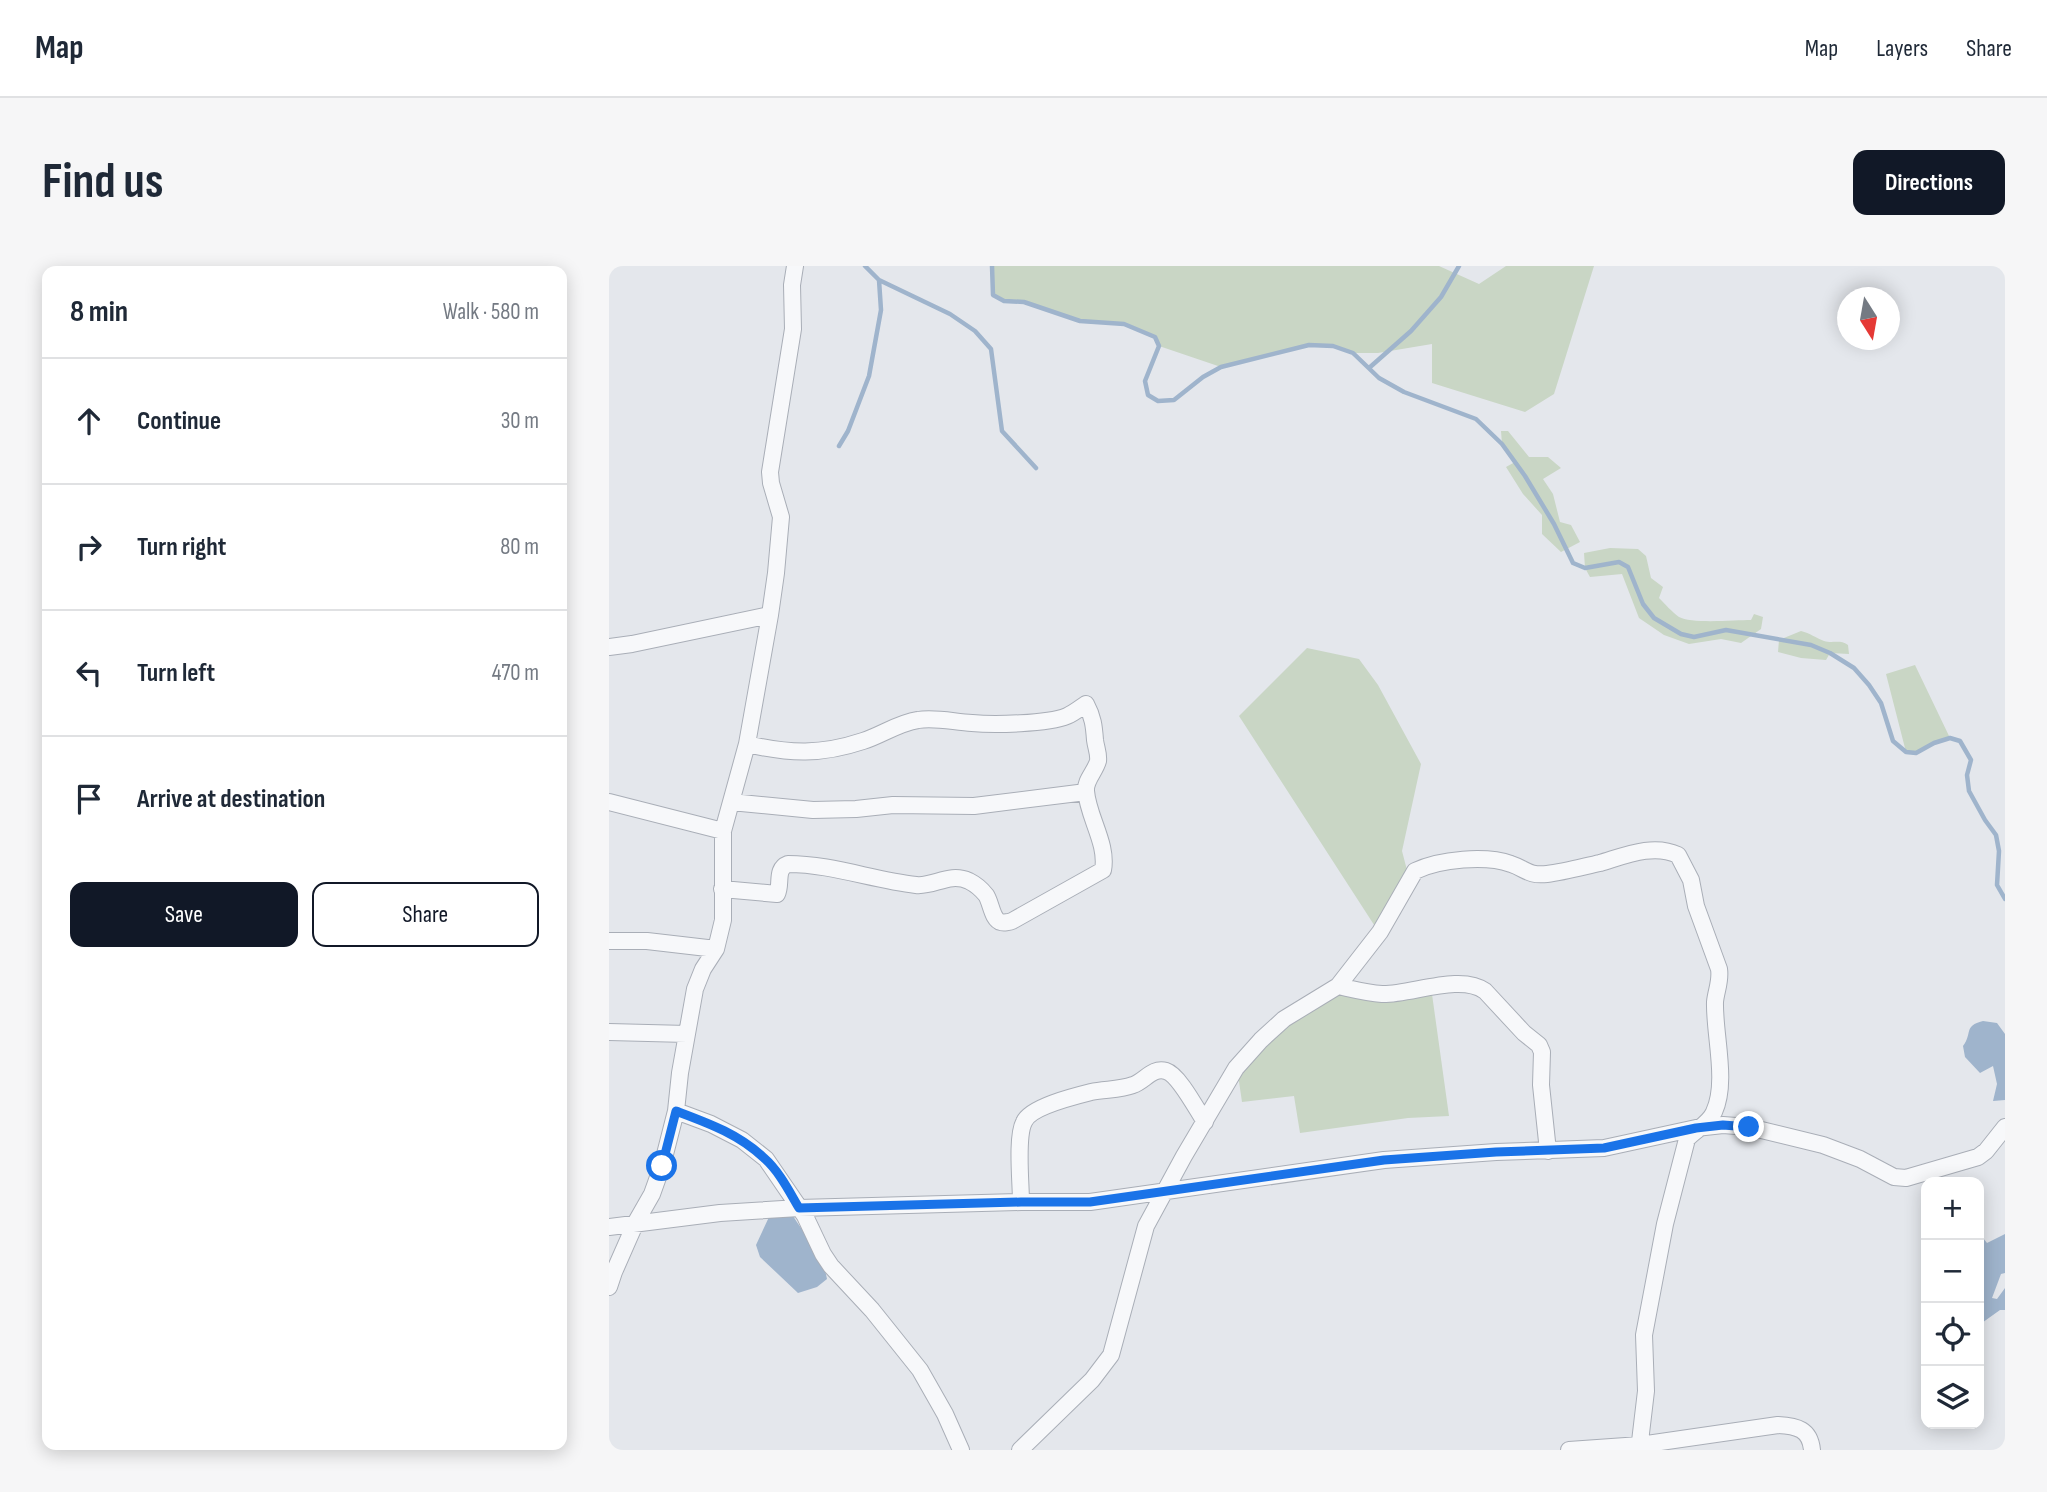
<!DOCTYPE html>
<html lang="en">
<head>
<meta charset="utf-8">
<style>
  body { margin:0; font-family:"Sofia Sans Condensed",sans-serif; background:#f6f6f7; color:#1f2937 }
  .controls { position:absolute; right:21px; bottom:21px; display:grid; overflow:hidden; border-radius:14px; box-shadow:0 4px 18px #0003 }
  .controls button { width:63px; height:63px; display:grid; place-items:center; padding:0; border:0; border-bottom:2px solid #e0e1e3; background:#fff; color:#1f2937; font:35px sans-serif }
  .compass { position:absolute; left:1228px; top:21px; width:63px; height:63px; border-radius:50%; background:#fff; box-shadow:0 4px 18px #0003; rotate:169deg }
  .stop { position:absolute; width:21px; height:21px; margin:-16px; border:5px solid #1a73e8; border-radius:50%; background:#fff }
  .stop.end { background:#1a73e8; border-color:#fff; box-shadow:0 2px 7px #0008 }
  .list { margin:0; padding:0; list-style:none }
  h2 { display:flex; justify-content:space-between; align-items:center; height:91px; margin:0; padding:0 28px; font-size:30px }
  h2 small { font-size:23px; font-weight:400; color:#747a83 }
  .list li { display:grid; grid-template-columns:46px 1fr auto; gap:21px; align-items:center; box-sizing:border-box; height:126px; padding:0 28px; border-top:2px solid #e0e1e3 }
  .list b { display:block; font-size:26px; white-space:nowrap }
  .list em { font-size:23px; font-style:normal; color:#747a83 }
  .actions { display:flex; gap:14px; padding:21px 28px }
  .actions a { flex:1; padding:16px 0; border:2px solid #111827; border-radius:14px; text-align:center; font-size:24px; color:#111827 }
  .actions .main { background:#111827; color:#fff }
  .icon { flex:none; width:38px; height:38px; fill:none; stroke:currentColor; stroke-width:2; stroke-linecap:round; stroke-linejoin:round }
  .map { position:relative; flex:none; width:1396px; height:1184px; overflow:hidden; border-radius:14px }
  header { display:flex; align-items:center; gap:42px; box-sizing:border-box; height:98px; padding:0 35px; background:#fff; border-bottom:2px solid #e0e1e3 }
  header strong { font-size:33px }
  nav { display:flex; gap:38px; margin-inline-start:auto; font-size:24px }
  .intro { display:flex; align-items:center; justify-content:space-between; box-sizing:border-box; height:168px; padding:0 42px }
  h1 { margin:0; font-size:49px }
  .button { padding:18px 32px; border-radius:14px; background:#111827; color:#fff; font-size:24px; font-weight:700 }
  main { display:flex; gap:42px; padding:0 42px }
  aside { flex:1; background:#fff; border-radius:14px; box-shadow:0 4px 18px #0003 }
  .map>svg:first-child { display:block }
  .green { fill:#c9d6c5 }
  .water { fill:#9fb4cc }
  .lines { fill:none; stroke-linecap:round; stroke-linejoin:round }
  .stream { stroke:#9fb4cc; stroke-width:4.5 }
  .minor-casing { stroke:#a9aeb7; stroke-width:18 }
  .minor { stroke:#f7f8fa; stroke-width:16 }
  .route { stroke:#1a73e8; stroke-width:9 }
</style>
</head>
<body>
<header>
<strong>Map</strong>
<nav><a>Map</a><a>Layers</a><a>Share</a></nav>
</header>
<div class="intro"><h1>Find us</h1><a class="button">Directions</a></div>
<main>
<aside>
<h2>8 min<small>Walk · 580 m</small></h2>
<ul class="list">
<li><svg class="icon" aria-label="ahead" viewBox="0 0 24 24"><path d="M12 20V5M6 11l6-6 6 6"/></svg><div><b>Continue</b></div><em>30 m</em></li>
<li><svg class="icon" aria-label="right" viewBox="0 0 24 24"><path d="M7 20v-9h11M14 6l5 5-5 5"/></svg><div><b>Turn right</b></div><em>80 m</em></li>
<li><svg class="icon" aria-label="left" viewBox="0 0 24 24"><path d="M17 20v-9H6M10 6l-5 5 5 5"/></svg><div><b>Turn left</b></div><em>470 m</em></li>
<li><svg class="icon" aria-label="arrive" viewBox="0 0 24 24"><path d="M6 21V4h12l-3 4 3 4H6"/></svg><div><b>Arrive at destination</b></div></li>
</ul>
<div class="actions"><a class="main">Save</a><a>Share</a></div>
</aside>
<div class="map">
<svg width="1396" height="1184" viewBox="0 0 1396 1184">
  <rect width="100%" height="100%" fill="#e4e7ec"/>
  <path class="green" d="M383,0H830L870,18L897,0H985L945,128L916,146L823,117V78L769,87H744L724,80L700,79L612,101L550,80L546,71L515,58L471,55L415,36L395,35L384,29Z
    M899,165L920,191H939L952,202L934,213L944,228L951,256L962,259L971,276L952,286L933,268V249L914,228L897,201L906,196L893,178L892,165Z
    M1001,282L1029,283L1037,290L1042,312L1054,321L1050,332C1056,338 1063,346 1070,351C1082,358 1126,354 1142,354L1145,348L1154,351L1152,363L1132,377L1112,373L1080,378L1055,369L1030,352L1013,308L981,311L976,302L975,287Z
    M1192,365C1201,367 1207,372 1215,375C1224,378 1230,373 1239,379L1240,388L1221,387L1217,394L1192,392L1169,386L1170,374Z
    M698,382L750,393L769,419L812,498L793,585L799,608L769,665L630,450Z
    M1306,399L1341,472C1326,477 1312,488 1297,486L1277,408Z
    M822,721L840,850L799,852L691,867L685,830L633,836L628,802L722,723Z"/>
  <path class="water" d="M1374,755L1388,757L1396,768V834L1384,835L1388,818L1384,800L1371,807L1356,791L1354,780C1364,767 1354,760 1374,755Z
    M184,950C196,969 214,990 218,1013L208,1021L189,1027L151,991L147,979L160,951Z
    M1370,967L1378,977L1396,968V1007L1392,1008L1383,1032L1388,1033L1396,1022V1044H1391L1370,1059Z"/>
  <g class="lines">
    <path class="stream" d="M383,0L384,29L395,35L415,36L471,55L515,58L546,71L550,80L536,115L539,129L549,135L565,134L594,111L612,101L700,79L724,80L744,87L770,112L795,126L867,153L893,178L916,210L945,258L964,297L976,302L1010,296L1019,301L1034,338L1045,352L1072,368L1085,371L1117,364L1202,379L1221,387L1245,402L1260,419L1272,437L1284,475L1297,486L1307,487L1325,477L1341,472L1351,475L1362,494L1358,509L1360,525L1376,554L1387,569L1390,585L1388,619L1396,633
      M270,14L341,48L366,65L382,83L393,165L427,202
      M760,102L802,65L832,31L850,0
      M230,180L239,165L260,110L272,44L270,14L256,0"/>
    <defs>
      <path id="minor" d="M0,381L23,378L161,349
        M0,536L114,565
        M122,536L204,544L247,543L284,539L365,540L477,526
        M113,623L168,628C173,618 166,603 179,598C222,598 264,614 307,619C325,621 340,606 360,615C366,618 373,624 377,629C382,636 383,654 392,656C394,657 401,656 403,655L494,604C499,578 479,551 477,525C476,514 486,506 489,495C490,488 487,482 486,474C485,460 484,451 477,438C471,442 465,447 458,450C439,458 384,459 363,457C345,456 326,451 309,454C289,457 273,469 254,475C212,489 181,488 138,478
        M0,675H38L107,683
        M729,720C743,723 758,727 773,728C801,729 852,707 876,725L915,767L930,779L933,786L932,819L939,885
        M0,766L78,768
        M67,845L102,858L133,874L157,893L196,950L214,988L222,1000L263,1044L311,1104L336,1148L352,1184
        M412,936C412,917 407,871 415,856C421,841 466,830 482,826C496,823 511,824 524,819C536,815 543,801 557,805C570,809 588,844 596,856
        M0,961L111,947L190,942L412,936H481L775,894L887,886L995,882L1087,862L1114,859L1140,861L1214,879L1251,893L1285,911L1297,912L1369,891L1377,885L1396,861
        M0,1021L5,1006L27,956L43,928L53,900L67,845L71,807L86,723L94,703L107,683L114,654V565L138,478L161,349L167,307L172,251L162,217L161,206L184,63L183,19L186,0
        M411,1184L483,1114L502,1089L537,960L575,890L627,802L652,774L675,753L729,720L771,666L806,605C831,593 877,589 902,598C917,603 919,610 938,608C955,606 973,601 991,597C1015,590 1044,577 1069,589L1082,614L1087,640L1110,703C1112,715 1107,725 1106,736C1105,768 1119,816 1105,846C1100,858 1087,863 1078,873L1056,958L1035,1069L1037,1125L1030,1184
        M960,1184L1031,1179L1169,1159C1188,1160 1201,1163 1203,1184"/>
    </defs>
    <use href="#minor" class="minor-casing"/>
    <use href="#minor" class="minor"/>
  </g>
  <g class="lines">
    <path class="route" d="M53,900L67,845C99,857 130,868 155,892C170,905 180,925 190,942L412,936H481L775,894L887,886L995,882L1087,862L1114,859L1140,861"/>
  </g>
</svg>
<div class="controls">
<button>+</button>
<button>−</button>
<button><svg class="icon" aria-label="locate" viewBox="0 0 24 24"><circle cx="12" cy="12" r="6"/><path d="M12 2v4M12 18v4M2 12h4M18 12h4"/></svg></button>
<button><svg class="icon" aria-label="layers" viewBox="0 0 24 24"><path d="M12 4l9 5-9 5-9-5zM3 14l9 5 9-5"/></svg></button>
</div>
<svg class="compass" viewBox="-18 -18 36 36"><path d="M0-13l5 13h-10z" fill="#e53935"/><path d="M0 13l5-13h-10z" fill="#747a83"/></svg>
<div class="stop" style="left:53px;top:900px"></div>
<div class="stop end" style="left:1140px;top:861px"></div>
</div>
</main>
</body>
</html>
